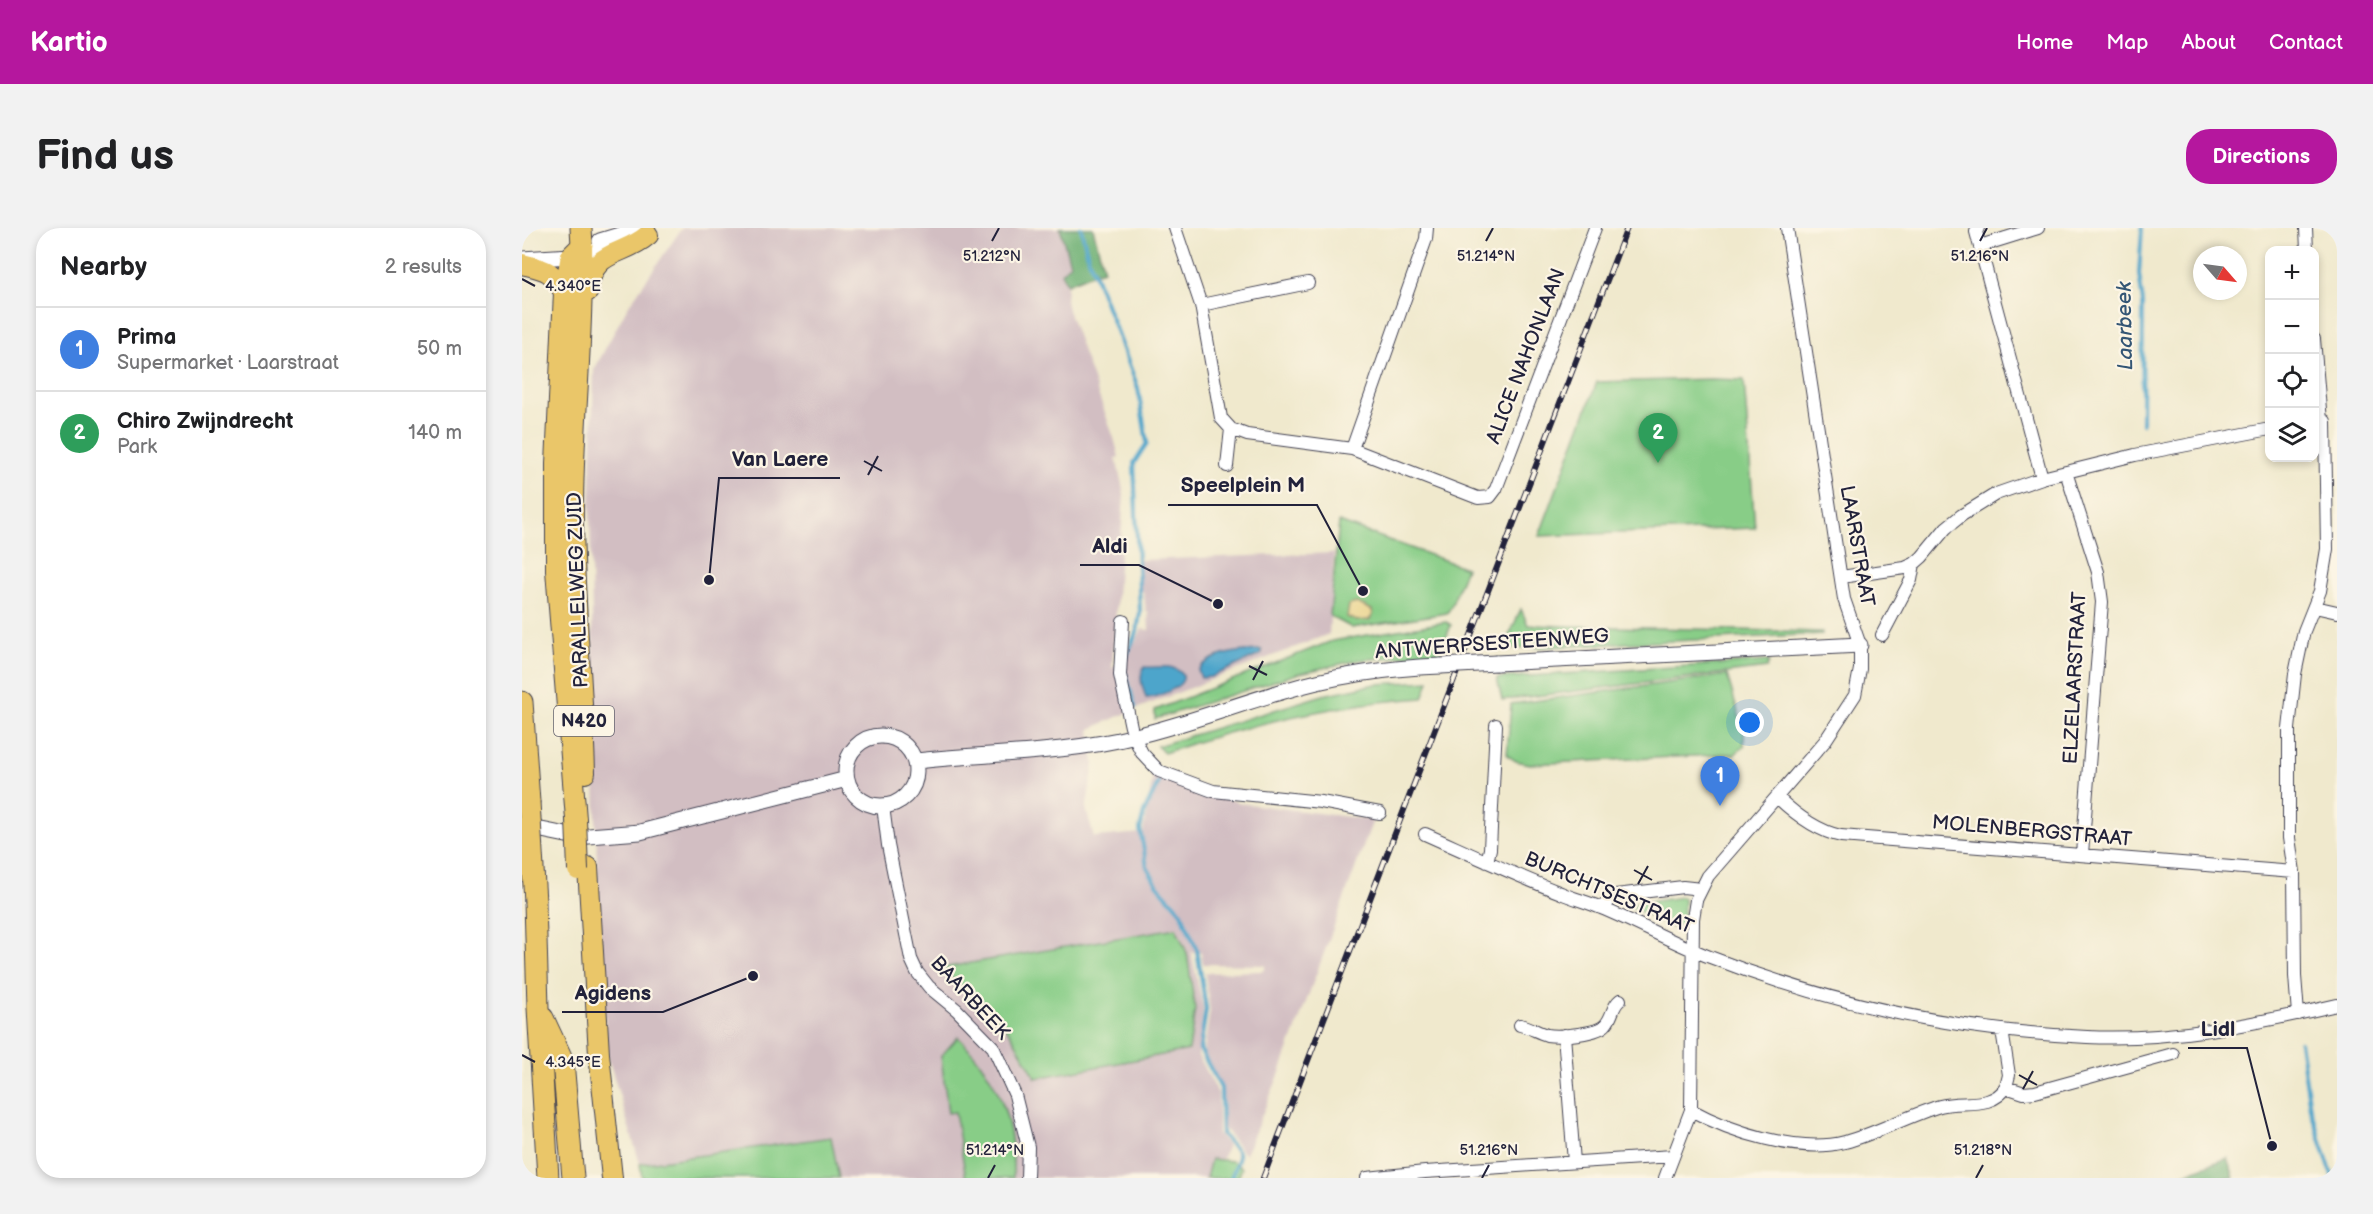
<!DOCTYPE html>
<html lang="en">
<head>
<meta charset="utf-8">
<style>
  body { margin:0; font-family:"Balsamiq Sans",sans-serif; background:#f2f2f2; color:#202124 }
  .controls { position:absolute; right:18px; top:18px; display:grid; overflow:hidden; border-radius:12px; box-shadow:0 3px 9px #0003 }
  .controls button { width:54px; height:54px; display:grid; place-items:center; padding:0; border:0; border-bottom:2px solid #e0e0e0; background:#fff; color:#202124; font:30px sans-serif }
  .compass { position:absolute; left:1671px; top:18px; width:54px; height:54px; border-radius:50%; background:#fff; box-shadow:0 3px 9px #0003; rotate:118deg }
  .you { position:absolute; left:1228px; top:495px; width:21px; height:21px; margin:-15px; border:4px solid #fff; border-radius:50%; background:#1a73e8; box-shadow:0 0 0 9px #1a73e833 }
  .badge { display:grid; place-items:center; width:39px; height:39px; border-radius:50%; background:#b5179e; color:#fff; font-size:20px; font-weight:700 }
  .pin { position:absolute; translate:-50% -50px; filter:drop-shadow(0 2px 3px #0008) }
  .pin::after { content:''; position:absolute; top:32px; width:21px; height:18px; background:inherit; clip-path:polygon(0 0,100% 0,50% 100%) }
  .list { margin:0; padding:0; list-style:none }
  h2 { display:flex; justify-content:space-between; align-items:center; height:78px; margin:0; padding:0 24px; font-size:26px }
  h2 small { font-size:20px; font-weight:400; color:#757577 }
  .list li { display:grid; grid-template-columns:39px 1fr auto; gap:18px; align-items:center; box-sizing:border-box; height:84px; padding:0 24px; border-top:2px solid #e0e0e0 }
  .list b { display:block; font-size:22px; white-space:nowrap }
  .list p { margin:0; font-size:20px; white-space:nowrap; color:#757577 }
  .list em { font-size:20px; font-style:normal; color:#757577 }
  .icon { flex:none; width:33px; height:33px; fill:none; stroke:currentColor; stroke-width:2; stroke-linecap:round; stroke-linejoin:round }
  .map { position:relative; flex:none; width:1815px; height:950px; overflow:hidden; border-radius:24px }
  header { display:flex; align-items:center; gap:36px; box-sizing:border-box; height:84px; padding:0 30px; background:#b5179e; color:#fff }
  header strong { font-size:28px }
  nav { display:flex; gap:33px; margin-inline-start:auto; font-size:21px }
  .intro { display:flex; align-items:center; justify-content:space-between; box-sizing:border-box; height:144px; padding:0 36px }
  h1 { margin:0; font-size:42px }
  .button { padding:15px 27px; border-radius:24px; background:#b5179e; color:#fff; font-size:21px; font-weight:700 }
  main { display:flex; gap:36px; padding:0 36px }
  aside { flex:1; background:#fff; border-radius:24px; box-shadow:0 3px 9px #0003 }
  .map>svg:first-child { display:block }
  .industrial { fill:#d2bec2 }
  .green { fill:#88cd87; stroke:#557861; stroke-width:1.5 }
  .forest { fill:#6eb074; stroke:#486958; stroke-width:1.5 }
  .sand { fill:#eeda9e; stroke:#887e6c; stroke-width:1.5 }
  .water { fill:#4ea5cb; stroke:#386483; stroke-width:1.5 }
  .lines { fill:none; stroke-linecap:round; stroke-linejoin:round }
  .stream { stroke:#4ea5cb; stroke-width:4 }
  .minor-casing { stroke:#414051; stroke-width:14 }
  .tertiary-casing { stroke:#414051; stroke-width:17 }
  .trunk-casing { stroke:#414051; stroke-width:22 }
  .motorway-casing { stroke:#414051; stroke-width:23 }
  .minor { stroke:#fff; stroke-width:12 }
  .tertiary { stroke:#fff; stroke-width:15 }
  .trunk { stroke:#eac669; stroke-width:20 }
  .motorway { stroke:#eac669; stroke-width:21 }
  .rail-casing { stroke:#22223b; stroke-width:6 }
  .rail { stroke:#fcf5e5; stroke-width:4; stroke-dasharray:11; stroke-linecap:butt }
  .tertiary-bridge-casing { stroke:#414051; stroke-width:17; stroke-linecap:butt }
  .trunk-bridge-casing { stroke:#414051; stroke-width:22; stroke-linecap:butt }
  .motorway-bridge-casing { stroke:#414051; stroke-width:23; stroke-linecap:butt }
  .tertiary-bridge { stroke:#fff; stroke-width:15 }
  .trunk-bridge { stroke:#eac669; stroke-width:20 }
  .motorway-bridge { stroke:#eac669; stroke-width:21 }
  .ticks { fill:none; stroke:#22223b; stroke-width:2 }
  .labels { text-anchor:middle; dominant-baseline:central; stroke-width:4.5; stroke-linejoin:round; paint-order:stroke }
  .shield { fill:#fcf5e5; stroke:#63616e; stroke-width:1.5 }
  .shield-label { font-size:18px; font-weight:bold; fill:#22223b }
  .street-label { font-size:20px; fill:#22223b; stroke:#fcf5e5 }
  .water-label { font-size:21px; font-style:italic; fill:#345675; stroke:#fcf5e5 }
  .ticks-label { font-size:15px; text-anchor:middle; fill:#22223b; stroke:#fcf5e5; stroke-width:4.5; stroke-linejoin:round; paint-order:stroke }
  .leader { fill:none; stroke:#22223b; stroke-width:2 }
  .callout-dot { fill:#22223b; stroke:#fcf5e5; stroke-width:2 }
  .callout-label { font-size:21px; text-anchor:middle; font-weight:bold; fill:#22223b; stroke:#fcf5e5; stroke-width:4.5; stroke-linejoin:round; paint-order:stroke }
</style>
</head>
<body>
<header>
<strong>Kartio</strong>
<nav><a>Home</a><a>Map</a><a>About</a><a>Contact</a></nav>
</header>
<div class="intro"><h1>Find us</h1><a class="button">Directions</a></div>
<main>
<aside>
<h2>Nearby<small>2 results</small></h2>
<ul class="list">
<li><span class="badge" style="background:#3f7fe0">1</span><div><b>Prima</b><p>Supermarket · Laarstraat</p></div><em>50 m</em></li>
<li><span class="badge" style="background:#2e9e5b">2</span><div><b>Chiro Zwijndrecht</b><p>Park</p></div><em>140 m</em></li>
</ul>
</aside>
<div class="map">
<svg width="1815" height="950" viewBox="0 0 1815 950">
  <rect width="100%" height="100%" fill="#fcf5e5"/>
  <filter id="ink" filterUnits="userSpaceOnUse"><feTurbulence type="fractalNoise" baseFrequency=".0167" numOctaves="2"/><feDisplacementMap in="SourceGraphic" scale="12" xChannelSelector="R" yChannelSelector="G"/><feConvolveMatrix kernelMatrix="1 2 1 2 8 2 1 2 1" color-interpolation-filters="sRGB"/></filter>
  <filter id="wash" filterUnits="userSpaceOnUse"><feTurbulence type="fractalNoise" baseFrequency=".008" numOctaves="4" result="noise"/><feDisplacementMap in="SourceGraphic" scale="24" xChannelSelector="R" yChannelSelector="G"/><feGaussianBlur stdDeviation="1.35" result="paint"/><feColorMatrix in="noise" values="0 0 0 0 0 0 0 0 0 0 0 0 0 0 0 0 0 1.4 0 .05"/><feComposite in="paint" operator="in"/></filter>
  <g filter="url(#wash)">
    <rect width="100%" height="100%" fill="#f0e9cd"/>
    <path class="industrial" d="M160,0H538L548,36L540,45L545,56L544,72L546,82L592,210L597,229L594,230L602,266L590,441L613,414L620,401L627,402L626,383L624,384L622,366L618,358V332L812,325L807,406L614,481L568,501L572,536L564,581L572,609L621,605L631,546L718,575L851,592L757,847L723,927L702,900L701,862L682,824L688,783L683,745L739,743L743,742V737L681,736L679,724H669L681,780L676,828L696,865V906L706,917L699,933L689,931L684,950H491L492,920L480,872L426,885L432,883L444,950H317L309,909L118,936L85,826L75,646L68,282L72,142L105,80Z"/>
    <path class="green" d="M1190,151L1222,152L1233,300L1017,308L1075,154Z
      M817,294L944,340L929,379L925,385L830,400L808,388Z
      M999,381L1006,397L1300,404V406L981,421Z
      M924,394L929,397L918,425L837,432L778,445L633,491V482L810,413Z
      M1247,433L1245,440L980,472L975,450Z
      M1205,447L1222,504V518L1213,526L1008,536L994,533L985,527L989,476Z
      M907,453L901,470C811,476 726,496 642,525L635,518L801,467L854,456Z
      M1160,669L1162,671L1161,705L1105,677Z
      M654,700L665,725L673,781L667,822L514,850L488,805L420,740Z
      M436,809C477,850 493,892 491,950H444L433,884L426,885L419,828Z
      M309,909L317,950H120L118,936Z
      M689,931L710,933L720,940L716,950H684Z"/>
    <path class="forest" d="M538,0H571L582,42L575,44L573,42L570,46L545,56L539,45L548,36Z
      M1706,930L1712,950H1650Z"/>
    <path class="sand" d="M835,375L850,382L851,387L847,392L835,393L825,389L827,377Z"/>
    <path class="water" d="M737,422H740V426L689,449L679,450L676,442C689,425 717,423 737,422Z
      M622,439C631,440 643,437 651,440C681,452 637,470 624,470C621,459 616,451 622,439Z"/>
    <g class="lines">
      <path class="stream" d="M559,0L566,29L616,160L625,215L612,235L618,385L615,403L604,429
        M1620,196L1621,76L1617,46L1620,0
        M604,447L613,479
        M637,554L622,584L618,601L625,639L636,658L659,684L675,722L684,781L678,821L699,860L700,906L716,924V932L709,950
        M1778,814L1788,880L1811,950"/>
    </g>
  </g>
  <g filter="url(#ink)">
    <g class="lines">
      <defs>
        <path id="minor" d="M653,0L679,77L699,190L709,201L705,238
          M1456,0L1454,4L1520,250
          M1784,0L1785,22
          M1458,18L1516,0
          M679,77L786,55
          M1792,111L1799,193
          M709,201L725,207L830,221L956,270L968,269L974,261L1073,0
          M830,221L904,11L905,0
          M1544,244L1576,344L1580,374L1560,626
          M1319,349L1383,340L1392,336L1400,329L1424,300L1440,287L1474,266L1520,250L1613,227L1748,201
          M1793,379L1815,384
          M601,393L598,447L609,499
          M1360,407L1389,352L1392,336
          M612,509L620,525L637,543L691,563L799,574L858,585
          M1256,570C1273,586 1295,603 1319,608L1772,644
          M361,578L366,617L389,731L395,744L407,759L435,782L471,819L493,867L506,919L505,950
          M903,606C948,626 993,647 1039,665C1052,671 1066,674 1079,680C1116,695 1151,715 1188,729C1308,776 1436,803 1565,809C1649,813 1733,796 1815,777
          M965,634L968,621L974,497
          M1079,680L1094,667L1161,659L1179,661
          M1776,786L1773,748L1772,644L1767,610V501L1773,446L1782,403L1798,363L1805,321L1803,193
          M998,797C1008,799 1015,804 1025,807C1037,809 1077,806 1084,796C1091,788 1090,778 1098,772
          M1480,802L1487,847L1484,859
          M1042,807L1052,934
          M1169,882C1209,904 1277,926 1323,914C1356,905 1385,888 1418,878C1441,872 1470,882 1484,859L1502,865L1513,864L1651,826
          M845,950L903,944L1151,928
          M1143,950L1169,882L1171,691L1174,672L1186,648L1303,513L1333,467L1338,441V417L1322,371L1265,0"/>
        <path id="tertiary" d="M78,13L101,6L112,0
          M0,31L49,28L95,18
          M974,435L1338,417
          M324 543a35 35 0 1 1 70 0a35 35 0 1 1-70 0Z
          M393,533C467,525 542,526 614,508C665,496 713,477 762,463C814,447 866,440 919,438
          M0,598L54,609L118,604L325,551"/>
        <path id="trunk" d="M60,17C62,109 50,202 51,294C52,378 61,461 63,545
          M0,36C24,42 29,41 42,64
          M66,63C70,20 101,29 126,7
          M54,591L34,342V236L42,64L49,28L60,17
          M66,639L77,826L90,950"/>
        <path id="motorway" d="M59,0L60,17
          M0,474L7,574
          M13,674L16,780L26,950
          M21,790L41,833L51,950"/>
      </defs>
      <use href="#minor" class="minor-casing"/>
      <use href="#tertiary" class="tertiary-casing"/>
      <use href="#trunk" class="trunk-casing"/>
      <use href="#motorway" class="motorway-casing"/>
      <use href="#minor" class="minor"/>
      <use href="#tertiary" class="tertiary"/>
      <use href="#trunk" class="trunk"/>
      <use href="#motorway" class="motorway"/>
      <defs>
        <path id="rail" d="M741,950L1105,0"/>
      </defs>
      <use href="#rail" class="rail-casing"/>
      <use href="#rail" class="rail"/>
      <defs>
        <path id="tertiary-bridge" d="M919,438L974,435"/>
        <path id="trunk-bridge" d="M54,591L56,642"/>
        <path id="motorway-bridge" d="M7,574L13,674"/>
      </defs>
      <use href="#tertiary-bridge" class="tertiary-bridge-casing"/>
      <use href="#trunk-bridge" class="trunk-bridge-casing"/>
      <use href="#motorway-bridge" class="motorway-bridge-casing"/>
      <use href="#tertiary-bridge" class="tertiary-bridge"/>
      <use href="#trunk-bridge" class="trunk-bridge"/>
      <use href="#motorway-bridge" class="motorway-bridge"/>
    </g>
  </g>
  <path class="ticks" d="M470,13L477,0M964,13L971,0M1458,13L1465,0M0,51L13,58M342,233L360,243M346,247L356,228M727,438L745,447M731,452L741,433M1112,642L1130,652M1116,656L1126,638M0,827L13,834M1497,847L1515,857M1501,861L1511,843M466,950L473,937M960,950L967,937M1454,950L1461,937"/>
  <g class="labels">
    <rect class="shield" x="32" y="478" width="60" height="30" rx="4.5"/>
    <g class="shield-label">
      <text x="62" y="493">N420</text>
    </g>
    <g class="street-label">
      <text transform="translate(1004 128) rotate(-69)">ALICE NAHONLAAN</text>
      <text transform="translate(1335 318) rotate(80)">LAARSTRAAT</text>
      <text transform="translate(56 362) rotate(-92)">PARALLELWEG ZUID</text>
      <text transform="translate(970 416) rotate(-4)">ANTWERPSESTEENWEG</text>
      <text transform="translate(1553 450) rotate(-87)">ELZELAARSTRAAT</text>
      <text transform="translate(1510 603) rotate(5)">MOLENBERGSTRAAT</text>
      <text transform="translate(1087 665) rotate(23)">BURCHTSESTRAAT</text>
      <text transform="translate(448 770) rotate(47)">BAARBEEK</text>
    </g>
    <g class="water-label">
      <text transform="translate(1603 98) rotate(-91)">Laarbeek</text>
    </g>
  </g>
  <g class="ticks-label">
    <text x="470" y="33">51.212°N</text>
    <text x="964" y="33">51.214°N</text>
    <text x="1458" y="33">51.216°N</text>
    <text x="51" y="63">4.340°E</text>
    <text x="51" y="839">4.345°E</text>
    <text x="473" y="927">51.214°N</text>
    <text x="967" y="927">51.216°N</text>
    <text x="1461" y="927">51.218°N</text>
  </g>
  <path class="leader" d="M187 352L197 250H318M841 363L795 277H646M696 376L617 337H558M231 748L141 784H40M1750 918L1725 820H1666"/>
  <g class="callout-dot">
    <circle cx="187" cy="352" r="6"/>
    <circle cx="841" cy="363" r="6"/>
    <circle cx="696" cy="376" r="6"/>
    <circle cx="231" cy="748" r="6"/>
    <circle cx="1750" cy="918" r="6"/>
  </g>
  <g class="callout-label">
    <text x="258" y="238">Van Laere</text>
    <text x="721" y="264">Speelplein M</text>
    <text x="588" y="325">Aldi</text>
    <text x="91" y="772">Agidens</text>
    <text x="1696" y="808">Lidl</text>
  </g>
</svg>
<div class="controls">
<button>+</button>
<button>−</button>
<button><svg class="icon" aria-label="locate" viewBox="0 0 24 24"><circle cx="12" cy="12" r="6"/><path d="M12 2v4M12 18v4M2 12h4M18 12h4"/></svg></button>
<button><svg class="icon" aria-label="layers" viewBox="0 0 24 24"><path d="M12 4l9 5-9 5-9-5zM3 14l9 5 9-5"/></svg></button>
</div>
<svg class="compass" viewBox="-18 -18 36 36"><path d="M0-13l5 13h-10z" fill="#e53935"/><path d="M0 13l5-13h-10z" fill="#757577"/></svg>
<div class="you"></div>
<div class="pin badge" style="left:1198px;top:578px;background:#3f7fe0">1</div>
<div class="pin badge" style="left:1136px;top:235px;background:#2e9e5b">2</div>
</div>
</main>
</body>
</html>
